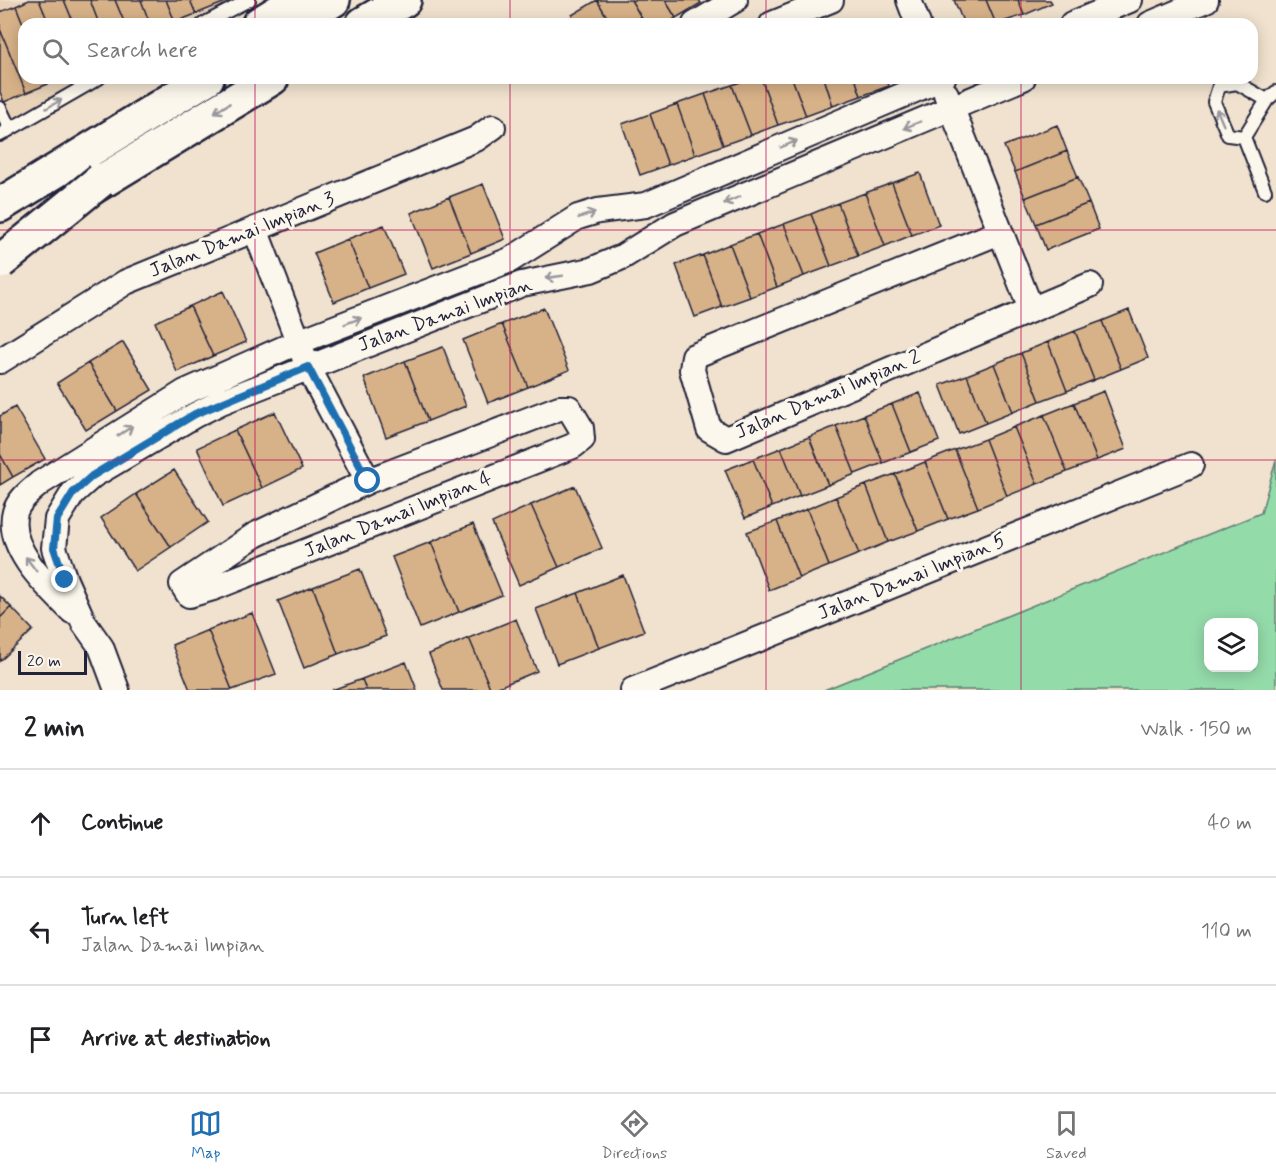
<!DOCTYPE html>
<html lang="en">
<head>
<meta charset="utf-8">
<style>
  body { margin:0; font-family:Mynerve,sans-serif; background:#f2f2f2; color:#202124 }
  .controls { position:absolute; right:18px; bottom:18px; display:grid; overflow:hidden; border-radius:12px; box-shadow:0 3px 15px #0003 }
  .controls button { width:54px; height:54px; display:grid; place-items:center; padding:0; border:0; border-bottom:2px solid #e0e0e0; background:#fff; color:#202124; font:30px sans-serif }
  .scale { position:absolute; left:18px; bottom:15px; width:69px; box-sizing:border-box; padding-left:6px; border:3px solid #22223b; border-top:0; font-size:16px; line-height:21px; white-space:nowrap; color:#22223b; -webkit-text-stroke:4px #fbf7ec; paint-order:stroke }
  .stop { position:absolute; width:18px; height:18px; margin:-14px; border:4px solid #1f6fb2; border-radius:50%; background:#fff }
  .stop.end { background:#1f6fb2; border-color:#fff; box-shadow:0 2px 6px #0008 }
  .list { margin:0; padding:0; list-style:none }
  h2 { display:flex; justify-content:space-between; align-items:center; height:78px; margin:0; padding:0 24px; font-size:26px }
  h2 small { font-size:20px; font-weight:400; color:#757577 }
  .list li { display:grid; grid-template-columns:39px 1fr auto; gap:18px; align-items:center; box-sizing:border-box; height:108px; padding:0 24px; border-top:2px solid #e0e0e0 }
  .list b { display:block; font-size:22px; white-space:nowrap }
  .list p { margin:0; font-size:20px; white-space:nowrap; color:#757577 }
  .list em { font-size:20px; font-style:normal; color:#757577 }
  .icon { flex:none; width:33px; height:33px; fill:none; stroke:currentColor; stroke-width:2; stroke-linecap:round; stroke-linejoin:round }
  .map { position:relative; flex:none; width:1276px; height:690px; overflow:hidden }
  .search { position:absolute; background:#fff; box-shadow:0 3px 15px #0003; left:18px; right:18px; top:18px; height:66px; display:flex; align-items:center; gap:15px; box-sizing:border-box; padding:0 21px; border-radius:18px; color:#757577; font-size:22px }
  .sheet { height:402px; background:#fff }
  nav { display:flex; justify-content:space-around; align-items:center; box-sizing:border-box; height:84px; border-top:2px solid #e0e0e0; background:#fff; font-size:16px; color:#757577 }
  nav a { display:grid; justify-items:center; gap:3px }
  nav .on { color:#1f6fb2 }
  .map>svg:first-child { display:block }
  .built { fill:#e8d3b9 }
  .green { fill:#94dbaa; stroke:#5b7e72; stroke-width:1.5; fill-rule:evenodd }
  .building { fill:#d7b188; stroke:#22223b; stroke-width:1.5 }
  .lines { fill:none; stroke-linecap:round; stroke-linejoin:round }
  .service-casing { stroke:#22223b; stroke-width:16 }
  .minor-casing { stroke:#22223b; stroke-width:28 }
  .motorway-casing { stroke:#22223b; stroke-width:38 }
  .service { stroke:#fbf7ec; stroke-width:12 }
  .minor { stroke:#fbf7ec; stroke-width:24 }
  .motorway { stroke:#fbf7ec; stroke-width:33 }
  .motorway-bridge-casing { stroke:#22223b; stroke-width:38; stroke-linecap:butt }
  .motorway-bridge { stroke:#fbf7ec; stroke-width:33 }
  .oneway { stroke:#99979c }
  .route { stroke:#1f6fb2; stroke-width:8 }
  .grid { fill:none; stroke:#c2185b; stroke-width:1.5; stroke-opacity:0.55 }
  .labels { text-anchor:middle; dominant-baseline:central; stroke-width:6; stroke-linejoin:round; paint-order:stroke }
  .street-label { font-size:20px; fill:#22223b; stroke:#fbf7ec }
</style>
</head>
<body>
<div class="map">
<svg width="1276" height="690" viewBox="0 0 1276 690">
  <rect width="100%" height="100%" fill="#f0e2ce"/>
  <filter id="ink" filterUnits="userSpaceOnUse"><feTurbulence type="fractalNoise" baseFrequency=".0167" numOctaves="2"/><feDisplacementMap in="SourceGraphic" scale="12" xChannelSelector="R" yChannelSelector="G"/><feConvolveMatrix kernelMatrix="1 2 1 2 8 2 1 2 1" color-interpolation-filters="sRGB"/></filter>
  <g filter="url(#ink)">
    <path class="built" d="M0,0H239L192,24H24V78H87L0,128Z"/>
    <path class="green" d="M1276,460V690H824L1261,513ZM1208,622H1254V668H1208Z"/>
    <path class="building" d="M29,0H39L49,24L24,26L16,6Z
      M39,0H64L74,24H49Z
      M64,0H90L99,24H74Z
      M90,0H115L125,24H99Z
      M115,0H141L150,24H125Z
      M141,0H166L175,22L150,24Z
      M166,0H190L196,14L175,22Z
      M190,0H227L228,1L196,14Z
      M597,0H631L645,24H611Z
      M597,0L611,24H577L572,15Z
      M631,0H665L676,18L666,24H645Z
      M665,0H699L701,3L676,18Z
      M954,0H986L996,24H964Z
      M986,0H1018L1024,15L996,24Z
      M1018,0H1050L1052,3L1024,15Z
      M16,6L24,26V78H45L48,84L26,93L0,29V12Z
      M0,29L26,93L4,102L0,92Z
      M751,78H761L778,125L751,135L732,85Z
      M761,78H792L806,116L778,125Z
      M792,78H824L833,106L806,116Z
      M824,78H855L861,96L833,106Z
      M855,78H886L889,86L861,96Z
      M732,85L751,135L723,145L705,94Z
      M705,94L723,145L695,155L677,104Z
      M677,104L695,155L668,165L650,114Z
      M650,114L668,165L640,175L622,124Z
      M1057,125L1067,151L1015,172L1004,146Z
      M1067,151L1078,177L1025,198L1015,172Z
      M920,173L939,225L912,235L892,183Z
      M1078,177L1089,203L1036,224L1025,198Z
      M892,183L912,235L885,246L865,193Z
      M483,184L505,239L471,253L449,197Z
      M865,193L885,246L858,256L838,203Z
      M449,197L471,253L433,268L411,213Z
      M838,203L858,256L831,266L811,214Z
      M1089,203L1099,229L1046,250L1036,224Z
      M811,214L831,266L804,276L784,224Z
      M784,224L804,276L777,287L757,234Z
      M384,225L404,274L368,288L348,239Z
      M757,234L777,287L750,297L730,244Z
      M348,239L368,288L334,302L314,253Z
      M730,244L750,297L722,307L703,255Z
      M703,255L722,307L695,317L676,265Z
      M223,291L246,342L213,356L190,306Z
      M190,306L213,356L177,372L155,322Z
      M544,308L569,370L528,387L502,324Z
      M1129,310L1148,358L1121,369L1102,321Z
      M1102,321L1121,369L1094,380L1075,331Z
      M502,324L528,387L488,403L463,340Z
      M1075,331L1094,380L1067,391L1048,342Z
      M123,342L152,390L117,411L88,363Z
      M1048,342L1067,391L1040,401L1021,353Z
      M443,347L466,406L428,421L405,361Z
      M1021,353L1040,401L1013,412L994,364Z
      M405,361L428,421L386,437L364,378Z
      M88,363L117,411L86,430L57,383Z
      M994,364L1013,412L986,423L967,375Z
      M967,375L986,423L959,434L940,385Z
      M1104,391L1126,449L1097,460L1074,403Z
      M920,393L939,441L911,452L892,404Z
      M1074,403L1097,460L1067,472L1044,415Z
      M892,404L911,452L883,463L864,415Z
      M15,407L45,459L13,477L0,454V416Z
      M275,412L302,469L262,488L235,430Z
      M864,415L883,463L855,474L836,426Z
      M1044,415L1067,472L1037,484L1014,427Z
      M836,426L855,474L828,485L809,437Z
      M1014,427L1037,484L1007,496L985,439Z
      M235,430L262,488L223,506L197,448Z
      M809,437L828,485L800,496L781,448Z
      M985,439L1007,496L978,508L955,450Z
      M781,448L800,496L772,507L753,459Z
      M955,450L978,508L948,519L925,462Z
      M0,454L13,477L0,485Z
      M753,459L772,507L745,518L725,470Z
      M925,462L948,519L918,531L895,474Z
      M174,470L208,522L171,547L136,494Z
      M895,474L918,531L888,542L866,485Z
      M866,485L888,542L859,554L836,497Z
      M575,486L602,548L559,567L531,505Z
      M136,494L171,547L135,571L101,518Z
      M836,497L859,554L829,566L807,509Z
      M531,505L559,567L519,585L492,523Z
      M807,509L829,566L799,578L777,521Z
      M777,521L799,578L769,590L747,532Z
      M473,524L502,595L459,612L431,542Z
      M431,542L459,612L420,628L392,557Z
      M360,569L386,636L338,654L313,587Z
      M623,575L644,631L599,648L578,593Z
      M313,587L338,654L304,668L278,601Z
      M578,593L599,648L557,664L536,609Z
      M0,596L11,607L0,618Z
      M11,607L33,630L0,661V618Z
      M252,613L276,674L232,690L208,630Z
      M516,619L537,671L491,690L469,638Z
      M208,630L232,690H190L172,645Z
      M469,638L491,690H443L429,654Z
      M406,662L417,690H366L362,679Z
      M362,679L366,690H332Z"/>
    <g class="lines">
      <defs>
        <path id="service" d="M203,24L249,0
          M1267,100L1237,83L1219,86L1214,102L1228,135L1244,137L1267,100L1276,92
          M0,108L10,129
          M0,135L99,78
          M1244,137L1265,191"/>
        <path id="minor" d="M909,0L918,24
          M695,24L735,0
          M772,24L831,0
          M1072,24L1130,0
          M1150,24L1206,0
          M946,94L1031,309
          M255,229L308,367L368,481
          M1000,232L694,356L692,370L709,429L726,439L1090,285
          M0,361L126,282L476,139L493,127
          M559,408H569L581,428L582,439L573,446L213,588L189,595L182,584L255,535L368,481Z
          M72,611C49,588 5,548 15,512C19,499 31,491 40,483L185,392L298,342L510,260L578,217L598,211L646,205L943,78
          M117,690L101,647L84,623L65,580L54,548L57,519L73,493L92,476L195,415L221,402L522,284L591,270L622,257L675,224L1023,78
          M633,690L1191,465"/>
        <path id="motorway" d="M259,24L298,0
          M294,24L333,0
          M363,24L404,0
          M78,196L272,78
          M0,205L207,78"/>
      </defs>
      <use href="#service" class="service-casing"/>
      <use href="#minor" class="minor-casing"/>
      <use href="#motorway" class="motorway-casing"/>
      <use href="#service" class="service"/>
      <use href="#minor" class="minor"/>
      <use href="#motorway" class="motorway"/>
      <defs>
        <path id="motorway-bridge" d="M0,262L101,180"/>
      </defs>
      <use href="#motorway-bridge" class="motorway-bridge-casing"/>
      <use href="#motorway-bridge" class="motorway-bridge"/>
    </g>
    <defs><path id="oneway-shaft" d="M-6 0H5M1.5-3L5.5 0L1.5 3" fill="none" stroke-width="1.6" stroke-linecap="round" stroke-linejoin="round" transform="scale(1.5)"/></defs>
    <g class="oneway">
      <use href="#oneway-shaft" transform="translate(54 104) rotate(-30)"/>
      <use href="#oneway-shaft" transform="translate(222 108) rotate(149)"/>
      <use href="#oneway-shaft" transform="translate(1220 117) rotate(-113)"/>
      <use href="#oneway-shaft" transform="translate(912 125) rotate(157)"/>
      <use href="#oneway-shaft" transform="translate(789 144) rotate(-23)"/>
      <use href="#oneway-shaft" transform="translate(732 200) rotate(157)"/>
      <use href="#oneway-shaft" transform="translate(587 215) rotate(-19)"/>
      <use href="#oneway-shaft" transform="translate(554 277) rotate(172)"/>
      <use href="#oneway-shaft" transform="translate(353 321) rotate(-21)"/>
      <use href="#oneway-shaft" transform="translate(125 431) rotate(-33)"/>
      <use href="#oneway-shaft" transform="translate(31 564) rotate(-127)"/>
    </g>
  </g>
  <g class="lines" filter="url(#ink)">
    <path class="route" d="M65,580L54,548L57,519L73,493L92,476L195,414L308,367L368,481"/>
  </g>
  <path class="grid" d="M255,0V24M510,0V24M766,0V24M1021,0V24M255,78V690M510,78V690M766,78V690M1021,78V690M0,230H1276M0,460H1276"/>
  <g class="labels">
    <g class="street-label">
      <text transform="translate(242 235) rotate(-22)">Jalan Damai Impian 3</text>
      <text transform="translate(445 315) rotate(-20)">Jalan Damai Impian</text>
      <text transform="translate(828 395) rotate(-23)">Jalan Damai Impian 2</text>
      <text transform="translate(398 515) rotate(-22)">Jalan Damai Impian 4</text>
      <text transform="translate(912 577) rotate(-22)">Jalan Damai Impian 5</text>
    </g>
  </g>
</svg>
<div class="controls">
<button><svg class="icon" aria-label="layers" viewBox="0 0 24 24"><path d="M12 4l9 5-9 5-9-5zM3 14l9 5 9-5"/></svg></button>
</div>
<div class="scale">20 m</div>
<div class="stop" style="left:368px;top:481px"></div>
<div class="stop end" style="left:65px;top:580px"></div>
<div class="search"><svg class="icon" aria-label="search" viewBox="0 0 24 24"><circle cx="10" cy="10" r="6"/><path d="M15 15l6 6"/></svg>Search here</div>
</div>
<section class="sheet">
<h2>2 min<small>Walk · 150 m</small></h2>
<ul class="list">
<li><svg class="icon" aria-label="ahead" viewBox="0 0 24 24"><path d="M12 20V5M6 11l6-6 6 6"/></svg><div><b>Continue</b></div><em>40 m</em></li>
<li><svg class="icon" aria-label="left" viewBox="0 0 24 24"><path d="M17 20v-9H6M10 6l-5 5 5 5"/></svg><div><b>Turn left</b><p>Jalan Damai Impian</p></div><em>110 m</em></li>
<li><svg class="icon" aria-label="arrive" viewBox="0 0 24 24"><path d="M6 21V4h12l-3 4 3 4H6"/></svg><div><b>Arrive at destination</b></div></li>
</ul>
</section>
<nav>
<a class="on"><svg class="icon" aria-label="map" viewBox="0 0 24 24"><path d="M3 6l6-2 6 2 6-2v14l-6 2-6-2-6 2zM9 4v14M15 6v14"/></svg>Map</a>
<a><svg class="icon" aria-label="directions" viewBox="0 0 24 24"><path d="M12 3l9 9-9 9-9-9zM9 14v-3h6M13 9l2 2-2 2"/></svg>Directions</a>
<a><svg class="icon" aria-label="saved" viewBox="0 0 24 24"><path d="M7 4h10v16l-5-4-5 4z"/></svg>Saved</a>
</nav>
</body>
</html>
